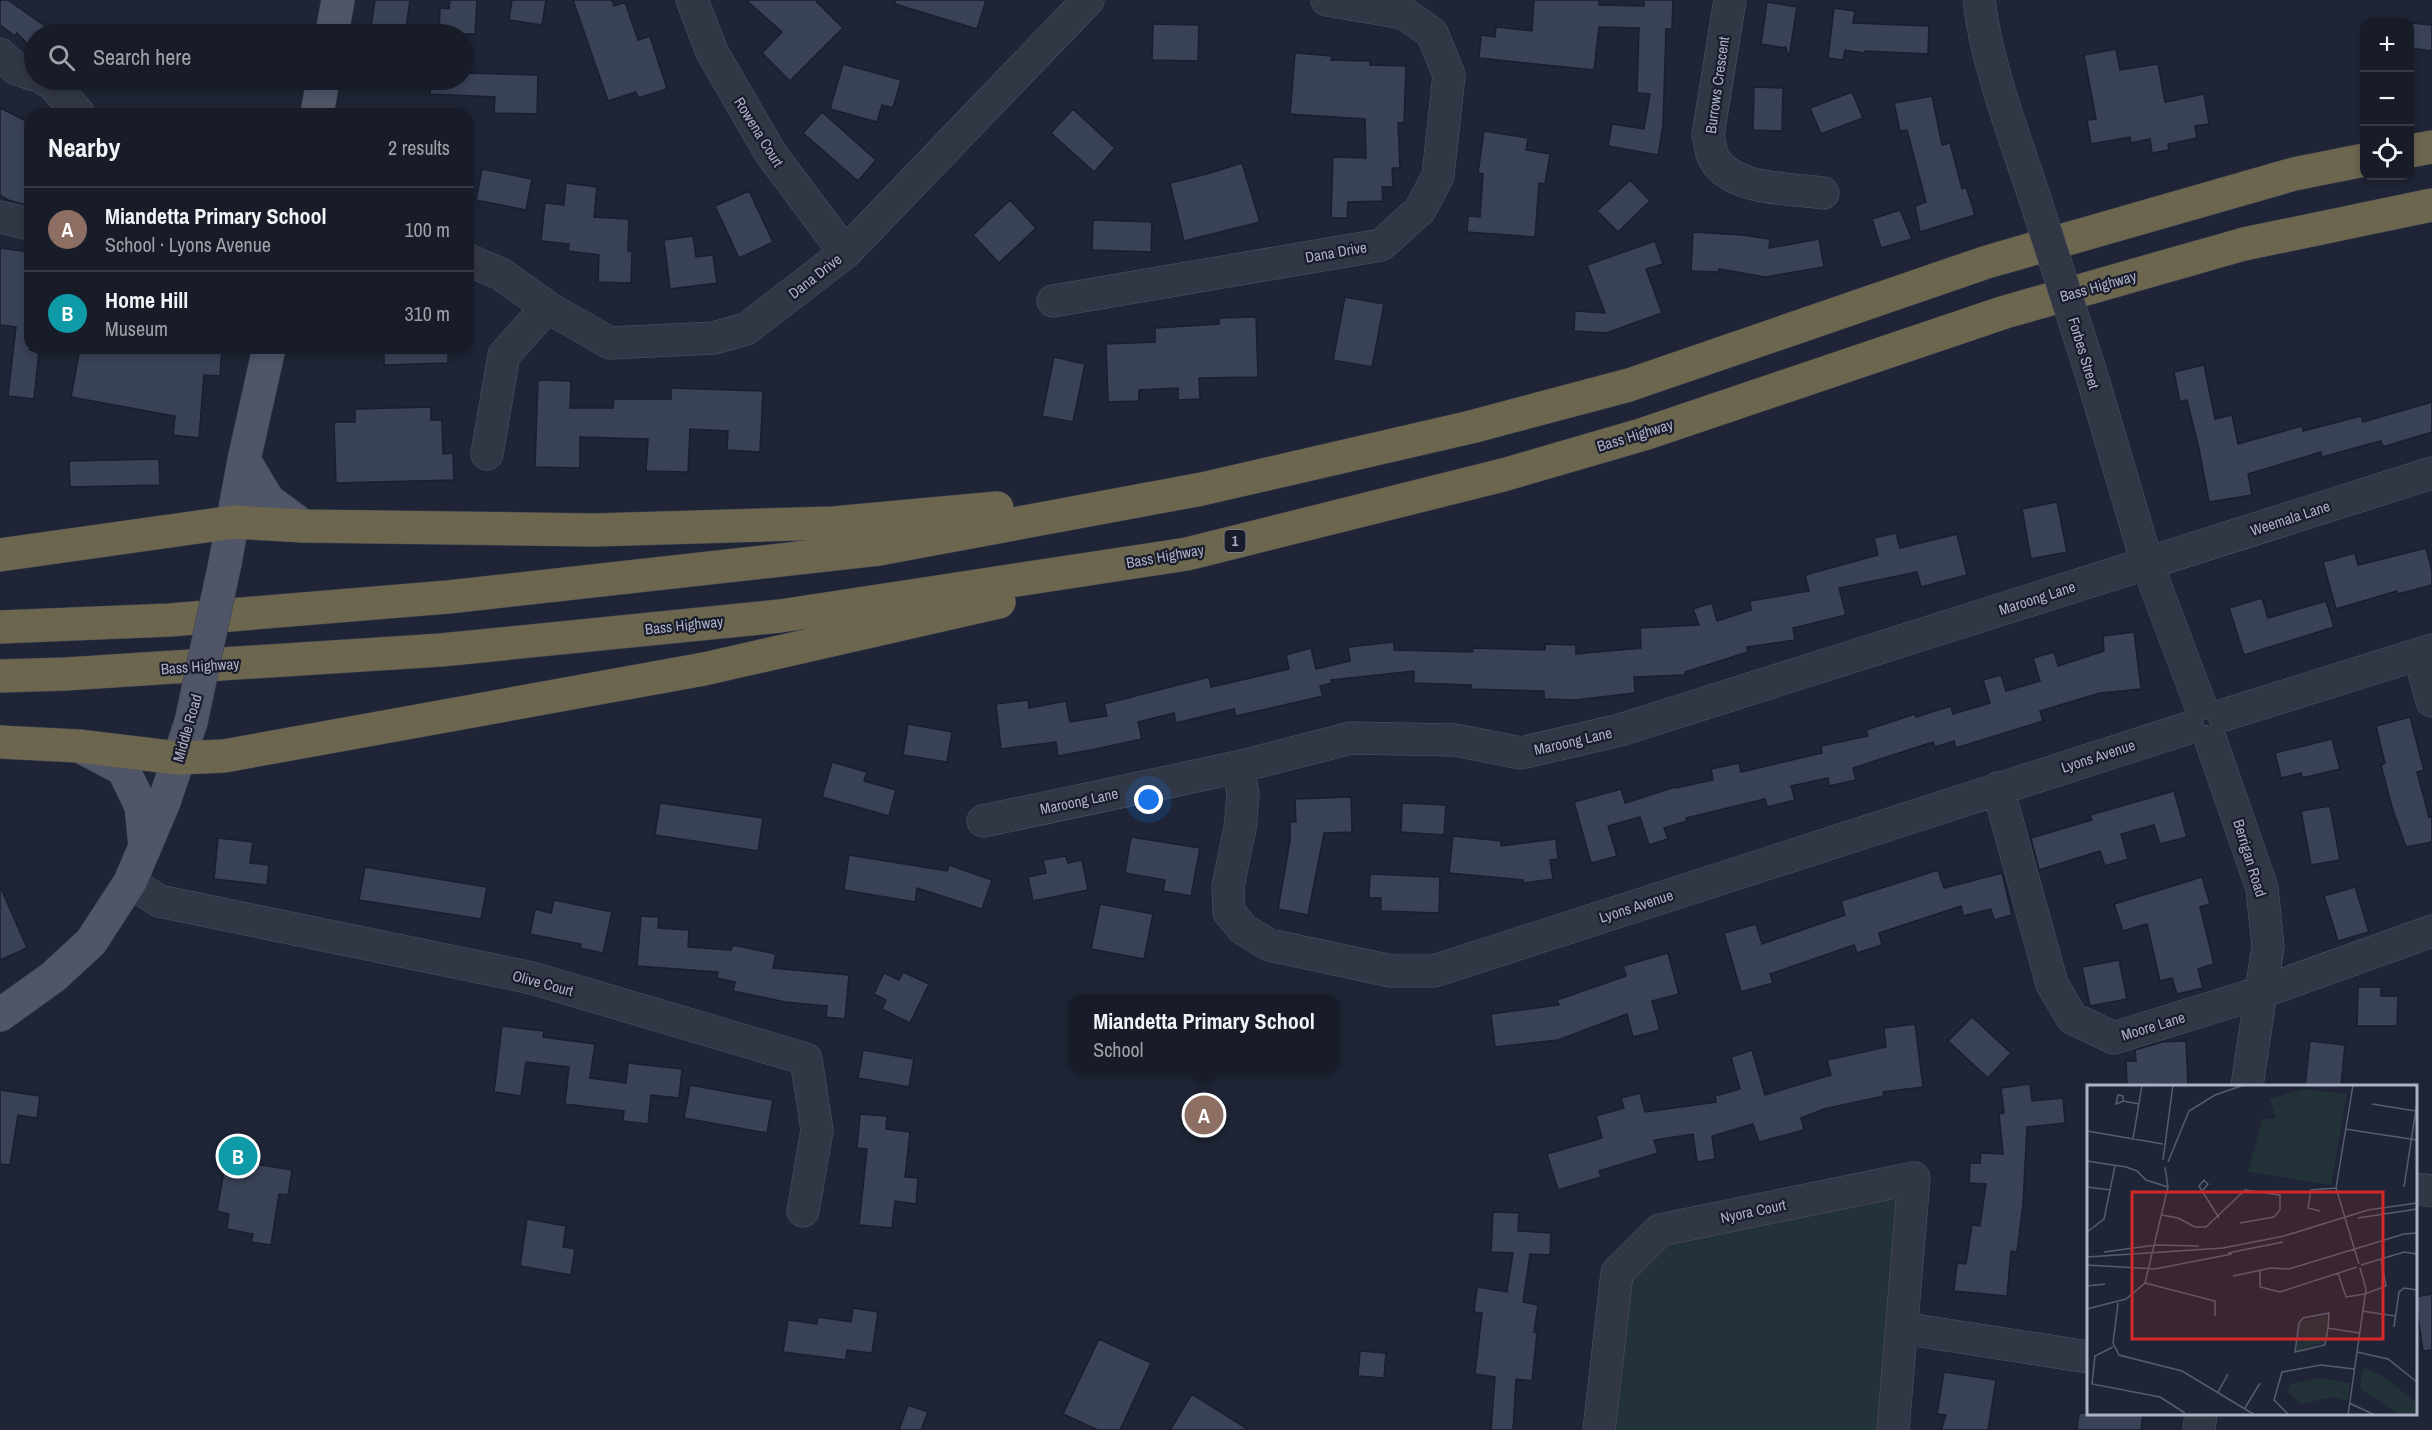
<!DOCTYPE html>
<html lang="en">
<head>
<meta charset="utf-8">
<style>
  body { margin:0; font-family:"Archivo Narrow",sans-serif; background:#242934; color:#f1f3f6 }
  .controls { position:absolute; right:18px; top:18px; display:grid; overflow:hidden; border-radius:12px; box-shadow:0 3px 9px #0003 }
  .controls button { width:54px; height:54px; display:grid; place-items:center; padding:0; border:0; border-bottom:2px solid #363a45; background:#171c28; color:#f1f3f6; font:30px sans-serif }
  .you { position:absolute; left:1149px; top:800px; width:21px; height:21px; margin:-15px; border:4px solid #fff; border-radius:50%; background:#1a73e8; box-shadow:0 0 0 9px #1a73e833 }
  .badge { display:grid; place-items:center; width:39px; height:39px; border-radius:50%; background:#7b96f9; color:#fff; font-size:20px; font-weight:700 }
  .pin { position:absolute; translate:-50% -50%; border:3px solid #fff; box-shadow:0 2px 6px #0006 }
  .popup { position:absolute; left:1069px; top:995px; width:270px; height:78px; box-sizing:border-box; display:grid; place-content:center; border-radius:12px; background:#171c28; filter:drop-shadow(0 2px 4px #0005); font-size:20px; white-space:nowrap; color:#9ea1a8 }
  .popup b { font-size:22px; color:#f1f3f6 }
  .popup::after { content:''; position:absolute; left:50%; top:100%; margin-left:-12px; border:12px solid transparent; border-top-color:#171c28 }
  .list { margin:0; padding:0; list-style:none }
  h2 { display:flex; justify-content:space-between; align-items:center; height:78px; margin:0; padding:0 24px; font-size:26px }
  h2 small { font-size:20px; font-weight:400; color:#9ea1a8 }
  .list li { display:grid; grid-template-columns:39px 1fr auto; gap:18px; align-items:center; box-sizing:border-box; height:84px; padding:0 24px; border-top:2px solid #363a45 }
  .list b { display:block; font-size:22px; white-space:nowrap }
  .list p { margin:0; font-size:20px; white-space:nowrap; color:#9ea1a8 }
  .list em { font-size:20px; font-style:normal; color:#9ea1a8 }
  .icon { flex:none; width:33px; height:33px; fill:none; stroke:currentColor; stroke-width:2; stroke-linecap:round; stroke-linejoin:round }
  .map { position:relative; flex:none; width:2432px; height:1430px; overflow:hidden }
  .search { position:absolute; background:#171c28; box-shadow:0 3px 9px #0003; left:24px; top:24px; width:450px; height:66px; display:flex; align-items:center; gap:15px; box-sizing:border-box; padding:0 21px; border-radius:33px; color:#9ea1a8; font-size:22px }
  .panel { position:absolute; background:#171c28; box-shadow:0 3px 9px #0003; left:24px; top:108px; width:450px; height:246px; border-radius:18px }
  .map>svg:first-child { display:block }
  .green { fill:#223238 }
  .building { fill:#3a4257; stroke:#1a1e2d; stroke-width:1.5 }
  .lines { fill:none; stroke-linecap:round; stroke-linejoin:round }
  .minor-casing { stroke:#505465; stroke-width:33 }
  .major-casing { stroke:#3c4050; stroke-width:34 }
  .highway-casing { stroke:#3d4151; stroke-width:34 }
  .minor { stroke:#323746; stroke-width:32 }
  .major { stroke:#505567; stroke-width:33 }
  .highway { stroke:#6d664f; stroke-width:33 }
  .minor-bridge-casing { stroke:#505465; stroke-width:33; stroke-linecap:butt }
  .major-bridge-casing { stroke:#3c4050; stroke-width:34; stroke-linecap:butt }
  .minor-bridge { stroke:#323746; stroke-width:32 }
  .major-bridge { stroke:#505567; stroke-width:33 }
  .labels { text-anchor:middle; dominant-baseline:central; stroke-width:4.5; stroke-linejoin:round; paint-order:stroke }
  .shield { fill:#181c2b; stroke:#808496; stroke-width:1.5 }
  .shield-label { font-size:14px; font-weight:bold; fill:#acb1c4 }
  .street-label { font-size:15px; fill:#acb1c4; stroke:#181c2b }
  .inset-road { fill:none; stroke:#575d6f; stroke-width:1.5 }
  .view { fill:#d62828; fill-opacity:0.15; stroke:#d62828; stroke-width:3 }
  .inset-edge { fill:none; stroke:#acb1c4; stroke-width:3 }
</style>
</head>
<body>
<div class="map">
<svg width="2432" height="1430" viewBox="0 0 2432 1430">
  <rect width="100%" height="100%" fill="#1f2536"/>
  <path class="green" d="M1904,1190L1887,1430H1607L1625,1278L1666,1236Z"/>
  <path class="building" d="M0,0H8L56,34H34V51L17,33L15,36L0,25Z
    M375,0H410L405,34H370Z
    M450,0H477L475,34H439L440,8L449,9Z
    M512,0H546L542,25L509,20Z
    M573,0H612L614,6L625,2L638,40L650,36L667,89L638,98L636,92L608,101Z
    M746,0H815L843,28L790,81L762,53L782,32Z
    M895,0H986L977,29L895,4Z
    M1534,0H1599V5L1644,6V0H1673L1672,29H1666L1663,125L1658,155L1608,146L1612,124L1644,129L1650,94L1637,93L1639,28L1599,27L1594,70L1479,58L1481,35L1495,37L1496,27L1532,31Z
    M1767,2L1797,7L1789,57L1785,46V48L1761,44Z
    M1834,8L1855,11L1853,23L1929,26L1928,54L1865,51V53L1845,50L1843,60L1828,58Z
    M2412,23L2432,25V51L2409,48Z
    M1153,24L1199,25L1198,61L1152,60Z
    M2116,49L2120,70L2158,64L2165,102L2204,94L2209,124L2195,126L2197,138L2168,144L2169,150L2152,153L2150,139L2131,143L2130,137L2091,144L2087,120L2096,119L2084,55Z
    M1295,53L1332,56L1331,60L1370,61V65L1406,66L1404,123H1398L1400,168H1392L1393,187H1382L1383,201L1348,202L1347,218H1331L1333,157L1366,158L1365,119L1290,114Z
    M843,64L901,80L893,108L882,105L877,122L830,109Z
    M464,73L538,75L537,114L494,113L495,97L430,94V80H464Z
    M1754,87L1783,88L1782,131L1753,130Z
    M1852,92L1863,118L1821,134L1810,108Z
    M1932,96L1942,145L1950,143L1962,189L1966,187L1975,215L1920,232L1915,206L1926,202L1907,130L1900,131L1894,103Z
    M0,108L30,123V206L8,200L0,195Z
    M1073,109L1115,148L1094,172L1051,133Z
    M822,112L876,160L858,181L803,133Z
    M1484,131L1528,138L1526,150L1550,154L1545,184L1539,183L1535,237L1467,232L1468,216L1480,217L1483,174L1478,173Z
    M1242,163L1260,222L1184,241L1170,183L1207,174Z
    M482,169L532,179L526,210L476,200Z
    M1630,180L1650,201L1618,232L1597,211Z
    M566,183L597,187L594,217L629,219L628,251H632L631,283L598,282L599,255L568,251L569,244L541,241L545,203L564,205Z
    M749,191L773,242L739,258L715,206Z
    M1010,200L1036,228L999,263L973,235Z
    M1900,210L1912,239L1881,248L1872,219Z
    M1093,220L1152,222L1151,252L1092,250Z
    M1693,232L1742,235L1770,239L1769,248L1819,239L1824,267L1765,277L1719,269V272L1691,271Z
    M693,236L696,257L713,255L717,283L670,289L664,240Z
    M1655,241L1663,264L1646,269L1662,313L1606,333L1574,331L1575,311L1605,313L1587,265Z
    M0,248L30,252V350L39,351L34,399L8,396L16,327L0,325Z
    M1345,297L1384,304L1372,367L1333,360Z
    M1256,317L1258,377L1199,378L1200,399L1178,400V388L1139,390V401L1108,402L1106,344L1155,342V328L1219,324V318Z
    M80,348H222L220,376L204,375L199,438L173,435L175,416L71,397Z
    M384,348H448V363L384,365Z
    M1054,357L1085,364L1073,422L1042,416Z
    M2204,365L2215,419L2232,415L2238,444L2302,426L2303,431L2361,416L2363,422L2432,402V432L2383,447L2381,441L2322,457L2321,452L2248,474L2252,495L2209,502L2199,449L2187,400L2180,402L2174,372Z
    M538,380L571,381L570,408H613L614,399H671V388L763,391L760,452L727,450L728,431L690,429L688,472L646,471L648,439L580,437V468L535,467Z
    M431,407V420H442L443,454L453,453L454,480L336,483L334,422H355V409Z
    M159,459L160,485L70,487L69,461Z
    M2057,502L2067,552L2031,559L2022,509Z
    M1896,533L1900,548L1957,534L1967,575L1921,587L1917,572L1839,588L1846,615L1793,628L1795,640L1747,647L1748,652L1685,672V675L1634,677L1635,693L1575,700L1544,699V691L1471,689V685L1414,683V671L1331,680L1332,683L1320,686L1323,696L1236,716L1234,709L1176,723L1174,713L1138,722L1142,739L1096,749L1058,756L1056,742L1001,749L996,704L1028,700L1029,708L1066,701L1070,722L1107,716L1104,704L1209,677L1211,687L1289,669L1286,655L1311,648L1316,669L1350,661L1348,647L1394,642V650L1472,652L1473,648L1545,650V644L1576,645V654L1641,648L1640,628L1699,625L1693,609L1712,603L1717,621L1751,610L1750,601L1809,591L1805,575L1878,555L1874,538Z
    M2426,548L2432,571V585L2398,594L2397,591L2336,609L2323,562L2355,553L2358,565Z
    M2262,598L2268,618L2326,601L2334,627L2244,655L2229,608Z
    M2134,632L2141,689L2100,693L2040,711L2043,721L1956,748L1954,741L1935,747L1933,742L1853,768L1856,780L1829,786L1828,778L1791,786L1795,800L1767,807L1765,799L1686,818L1687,821L1664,828L1668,839L1649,845L1640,817L1608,826L1617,856L1591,863L1574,802L1621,789L1625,803L1675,787L1676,788L1713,780L1711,769L1739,763L1741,772L1822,753L1821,746L1868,736L1866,730L1915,714L1916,717L1951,706L1953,714L1990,703L1983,680L2001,675L2006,691L2040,681L2033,658L2054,652L2058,666L2104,651L2103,636Z
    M2410,717L2424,770L2417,772L2429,817L2432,816V842L2406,847L2392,807L2381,765L2385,763L2376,726Z
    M908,724L952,732L947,762L903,755Z
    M2332,739L2340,769L2302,778L2301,773L2281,778L2275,753Z
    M832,762L867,772L864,781L896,790L889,816L822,797Z
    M2174,791L2187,837L2160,844L2154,825L2121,834L2128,859L2105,866L2100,851L2039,870L2031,838L2092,820L2090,815Z
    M1351,797L1352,832L1324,833L1308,915L1278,909L1290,841V822H1296L1295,799Z
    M660,803L763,818L758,851L655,835Z
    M1402,803L1446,805L1444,835L1401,832Z
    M2330,806L2340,860L2311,865L2301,811Z
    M1453,836L1501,841V846L1556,839L1558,859L1550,860L1553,879L1524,883L1523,880L1449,873Z
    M1131,837L1200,848L1191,896L1163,891L1165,880L1125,873Z
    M218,838L253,842L250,863L269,865L267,885L214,879Z
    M849,855L947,871L949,865L992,880L982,909L917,888L915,902L844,890Z
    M1066,856L1068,863L1082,860L1088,890L1033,901L1028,877L1046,873L1043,860Z
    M365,867L487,887L481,919L359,900Z
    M1938,870L1944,888L2002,873L2012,915L1994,920L1991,909L1963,916L1961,906L1879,933L1882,945L1857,953L1854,945L1770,974L1773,983L1741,992L1724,933L1756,924L1762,944L1845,915L1841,901Z
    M1370,874L1440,877L1439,913L1381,911V898H1369Z
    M2202,877L2210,904L2200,907L2214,964L2198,969L2203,988L2177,994L2172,978L2160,981L2147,924L2123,931L2114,904Z
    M0,886L27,948L0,960Z
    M2355,887L2369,932L2338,941L2324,896Z
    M554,900L612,912L603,953L580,948L581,944L530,934L535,909L551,913Z
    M1100,904L1153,914L1144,959L1091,949Z
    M641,916L659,917L658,928L689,930L688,947L731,950L733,945L776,954L773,968L849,975L845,1019L826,1017L827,1006L785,1002L733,991L735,982L717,978L718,972L637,966Z
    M1668,953L1679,994L1652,1001L1660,1030L1633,1037L1627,1014L1558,1040L1495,1047L1491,1014L1559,1005L1557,1000L1626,976L1623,966Z
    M2119,960L2127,999L2090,1006L2082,967Z
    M903,972L929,984L910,1023L882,1009L886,1000L874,994L884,973L899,980Z
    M2358,987H2381V996H2398L2397,1026H2357Z
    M1972,1017L2011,1053L1988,1078L1948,1041Z
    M1915,1024L1923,1087L1883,1092L1884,1096L1824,1109L1801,1118L1804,1130L1759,1142L1753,1124L1712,1136L1715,1159L1697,1162L1693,1134L1654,1140L1658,1153L1599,1171L1601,1177L1558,1190L1547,1154L1602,1138L1596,1116L1624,1108L1621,1098L1640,1093L1645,1112L1716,1102L1715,1096L1740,1089L1731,1057L1752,1050L1765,1095L1831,1075L1827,1060L1886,1047L1884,1028Z
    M502,1026L544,1031L543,1037L595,1044L590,1078L626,1083L628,1063L682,1069L679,1098L651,1095L648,1124L623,1121L624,1111L565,1104L569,1067L526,1062L521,1096L494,1092Z
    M2186,1041L2188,1086H2169V1084L2127,1086L2126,1061H2136L2135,1050L2162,1042Z
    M2310,1041L2345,1045L2341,1086H2305Z
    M863,1050L914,1059L909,1087L858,1078Z
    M2030,1084L2032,1101L2063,1098L2065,1123L2027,1127L2023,1204L2017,1252L2011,1251L2007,1296L1954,1291L1957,1263L1966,1264L1972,1225L1980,1226L1986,1184L1969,1183L1970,1163H1980L1981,1153L2003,1154L1999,1114L2004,1113L2001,1088Z
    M690,1085L773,1100L767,1133L684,1118Z
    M0,1090L40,1096L37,1118L18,1115L10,1165L0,1164Z
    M860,1114L887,1116L886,1129L910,1132L905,1177L918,1178L916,1204L895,1201L892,1228L859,1225L867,1149L857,1148Z
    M226,1159L292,1170L288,1195L279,1194L271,1245L251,1242L253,1234L227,1229L229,1214L217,1211Z
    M1493,1212L1519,1213L1518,1231L1551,1233L1550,1255L1530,1254L1523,1302L1538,1305L1534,1332L1537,1333L1532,1381L1516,1379L1513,1430H1491L1495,1377L1475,1374L1482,1313L1474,1312L1477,1287L1507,1292L1513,1253L1491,1252Z
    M527,1219L566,1226L563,1247L575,1249L571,1275L520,1266Z
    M2432,1294V1350L2423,1351L2415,1297Z
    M853,1308L878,1312L872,1353L847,1350L846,1360L783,1352L788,1320L817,1324L818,1317L851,1322Z
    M1099,1339L1151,1363L1120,1430H1098L1063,1414Z
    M1360,1351L1386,1353L1384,1378L1358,1376Z
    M1944,1372L1996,1380L1988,1430H1941L1946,1415L1937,1414Z
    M1192,1394L1249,1430H1170Z
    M908,1405L928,1412L921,1430H899Z
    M2079,1413H2143L2141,1430H2077Z"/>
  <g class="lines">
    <defs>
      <path id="minor" d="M692,0L712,52L771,154L845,253
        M1730,0L1708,135C1710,141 1710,148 1712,154C1727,191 1789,188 1823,193
        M1979,0C1987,67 2015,137 2036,202
        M0,54L15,68L34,75
        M45,80L50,81L79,114
        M0,217L30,224
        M468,260L501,274L547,307L610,343L714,338L746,329L845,253L1088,0
        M1053,301L1381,245L1420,210L1438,176L1449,75L1432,33L1403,13L1327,0
        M2091,373L2147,563L2200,704
        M487,454L504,355L547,307
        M2419,654L2432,701
        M2224,715L2432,650
        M2211,741L2262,888L2268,946L2247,1086
        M1238,767L1243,794L1240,828L1228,886L1229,912L1243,929L1269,945L1391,971H1434L2188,728
        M1998,788L2052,984L2072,1018L2114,1038L2262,992L2432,931
        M983,821L1238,767L1351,738L1455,740L1521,753L1620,730L2432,473
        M130,882L159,901L532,978L806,1059L817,1130L803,1211
        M2416,1189L2432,1191
        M1902,1328L2088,1357
        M1599,1430L1617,1273L1660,1230L1914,1178L1893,1430
        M2199,1430L2201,1414"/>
      <path id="major" d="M332,34L338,0
        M317,114L323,80
        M244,460L268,500L303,526
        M225,563L244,460L269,348
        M81,747L123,769L141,806L145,846
        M0,1015L53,977L91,942L130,882L164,802L191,722"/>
      <path id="highway" d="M2410,151L2432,147
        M0,555L234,522L303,526L594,530L833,523L997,508
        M0,627L170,620L448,597L879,549L1202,489L1471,427L1629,385L1987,262L2294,174L2364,160
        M0,676L66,674L441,650L780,616L1187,554L1503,475L1644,434L2005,312L2244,244L2432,205
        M0,742L78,746L178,758L224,756L704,669L999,602"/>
    </defs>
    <use href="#minor" class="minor-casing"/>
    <use href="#major" class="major-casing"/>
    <use href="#highway" class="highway-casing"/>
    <use href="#minor" class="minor"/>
    <use href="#major" class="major"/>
    <use href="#highway" class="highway"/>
    <defs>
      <path id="minor-bridge" d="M2036,202L2091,373"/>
      <path id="major-bridge" d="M191,722L225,563"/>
    </defs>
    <use href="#minor-bridge" class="minor-bridge-casing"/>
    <use href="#major-bridge" class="major-bridge-casing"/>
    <use href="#minor-bridge" class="minor-bridge"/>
    <use href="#major-bridge" class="major-bridge"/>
  </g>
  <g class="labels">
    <rect class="shield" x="1224.5" y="530" width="21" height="22" rx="4.5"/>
    <g class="shield-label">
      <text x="1235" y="541">1</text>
    </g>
    <g class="street-label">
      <text transform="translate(1717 85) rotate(-82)">Burrows Crescent</text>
      <text transform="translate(759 132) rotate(58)">Rowena Court</text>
      <text transform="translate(1336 252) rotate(-10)">Dana Drive</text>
      <text transform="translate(815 276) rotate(-38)">Dana Drive</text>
      <text transform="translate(2098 286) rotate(-16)">Bass Highway</text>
      <text transform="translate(2084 353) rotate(73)">Forbes Street</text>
      <text transform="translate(1635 435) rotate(-17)">Bass Highway</text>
      <text transform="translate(2290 518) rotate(-18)">Weemala Lane</text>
      <text transform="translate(1165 556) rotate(-10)">Bass Highway</text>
      <text transform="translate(2037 598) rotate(-18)">Maroong Lane</text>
      <text transform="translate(684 625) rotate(-6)">Bass Highway</text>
      <text transform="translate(200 666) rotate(-4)">Bass Highway</text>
      <text transform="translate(187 728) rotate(-74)">Middle Road</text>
      <text transform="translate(1573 741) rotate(-13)">Maroong Lane</text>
      <text transform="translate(2098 756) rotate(-18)">Lyons Avenue</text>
      <text transform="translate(1079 801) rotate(-12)">Maroong Lane</text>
      <text transform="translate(2250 858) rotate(73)">Berrigan Road</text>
      <text transform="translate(1636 906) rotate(-18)">Lyons Avenue</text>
      <text transform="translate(543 983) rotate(15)">Olive Court</text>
      <text transform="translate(2153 1026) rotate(-17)">Moore Lane</text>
      <text transform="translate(1753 1211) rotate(-12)">Nyora Court</text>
    </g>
  </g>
  <g transform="translate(2087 1085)">
    <rect width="330" height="330" fill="#1f2536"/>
    <path d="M216,4L260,9L244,100L161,87L175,34L189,33L182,14ZM241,229L239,257L209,266L212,238ZM276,283L293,289L330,318V330H313L276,306L273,303ZM234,293L263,298L260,316L246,312L214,319L200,306L203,299Z" fill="#223238"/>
    <path class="inset-road" d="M266,0L249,103L272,179M36,16V11L31,10L29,19L36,16L52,19M285,19L329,26M258,44L330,55M0,46L76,59M46,54L55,0M76,75L86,0M0,76L39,82L50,86L59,95L81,102M81,77L102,26L128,10L157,0M0,102L24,105M317,102L330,18M116,105L121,99L117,95L112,101L132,133M233,126L221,123L224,105L249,103M75,130L91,133L108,142H119L158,105L193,110V125L187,132L153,138M271,133L330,124M0,147L17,134L28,81M17,167L69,160L112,161M141,168L196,157M0,172L136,163L197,151L281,125L330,118M0,180L68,184L145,169M274,180L317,167L330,169M173,186V202L193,207L270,182M251,188L259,212L278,209L299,201L294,174M146,191L184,183L202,184L317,149L330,148M58,198L128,216V231M0,201L18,199M31,218L26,258L32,270L95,286L168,330M0,224L39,214L58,198L81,102L78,82M275,226L308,231M307,242L312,207L317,203L330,205M241,243L242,228L216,233L212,238L208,267L238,260L241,243L272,248M26,262L8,271L5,299L73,312L98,328M270,267L301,274L330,297M131,307L141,289M262,318L288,330M158,323L173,298M202,330L187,315L195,287L234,280L267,284M232,330H253M261,330L279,204L273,183"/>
    <path class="view" d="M45,107H296V254H45Z"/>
    <rect width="330" height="330" class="inset-edge"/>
  </g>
</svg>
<div class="controls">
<button>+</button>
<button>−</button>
<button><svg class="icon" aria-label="locate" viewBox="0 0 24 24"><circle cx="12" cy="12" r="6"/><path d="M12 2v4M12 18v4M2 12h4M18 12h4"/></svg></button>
</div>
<div class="you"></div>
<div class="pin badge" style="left:1204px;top:1115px;background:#8d6e63">A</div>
<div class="popup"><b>Miandetta Primary School</b>School</div>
<div class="pin badge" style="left:238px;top:1156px;background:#0f9aa8">B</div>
<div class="search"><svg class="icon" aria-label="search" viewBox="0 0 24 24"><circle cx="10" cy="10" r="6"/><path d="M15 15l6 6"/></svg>Search here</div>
<section class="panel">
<h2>Nearby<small>2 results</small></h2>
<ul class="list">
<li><span class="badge" style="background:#8d6e63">A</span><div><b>Miandetta Primary School</b><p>School · Lyons Avenue</p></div><em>100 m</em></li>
<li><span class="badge" style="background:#0f9aa8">B</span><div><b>Home Hill</b><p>Museum</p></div><em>310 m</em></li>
</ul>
</section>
</div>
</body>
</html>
